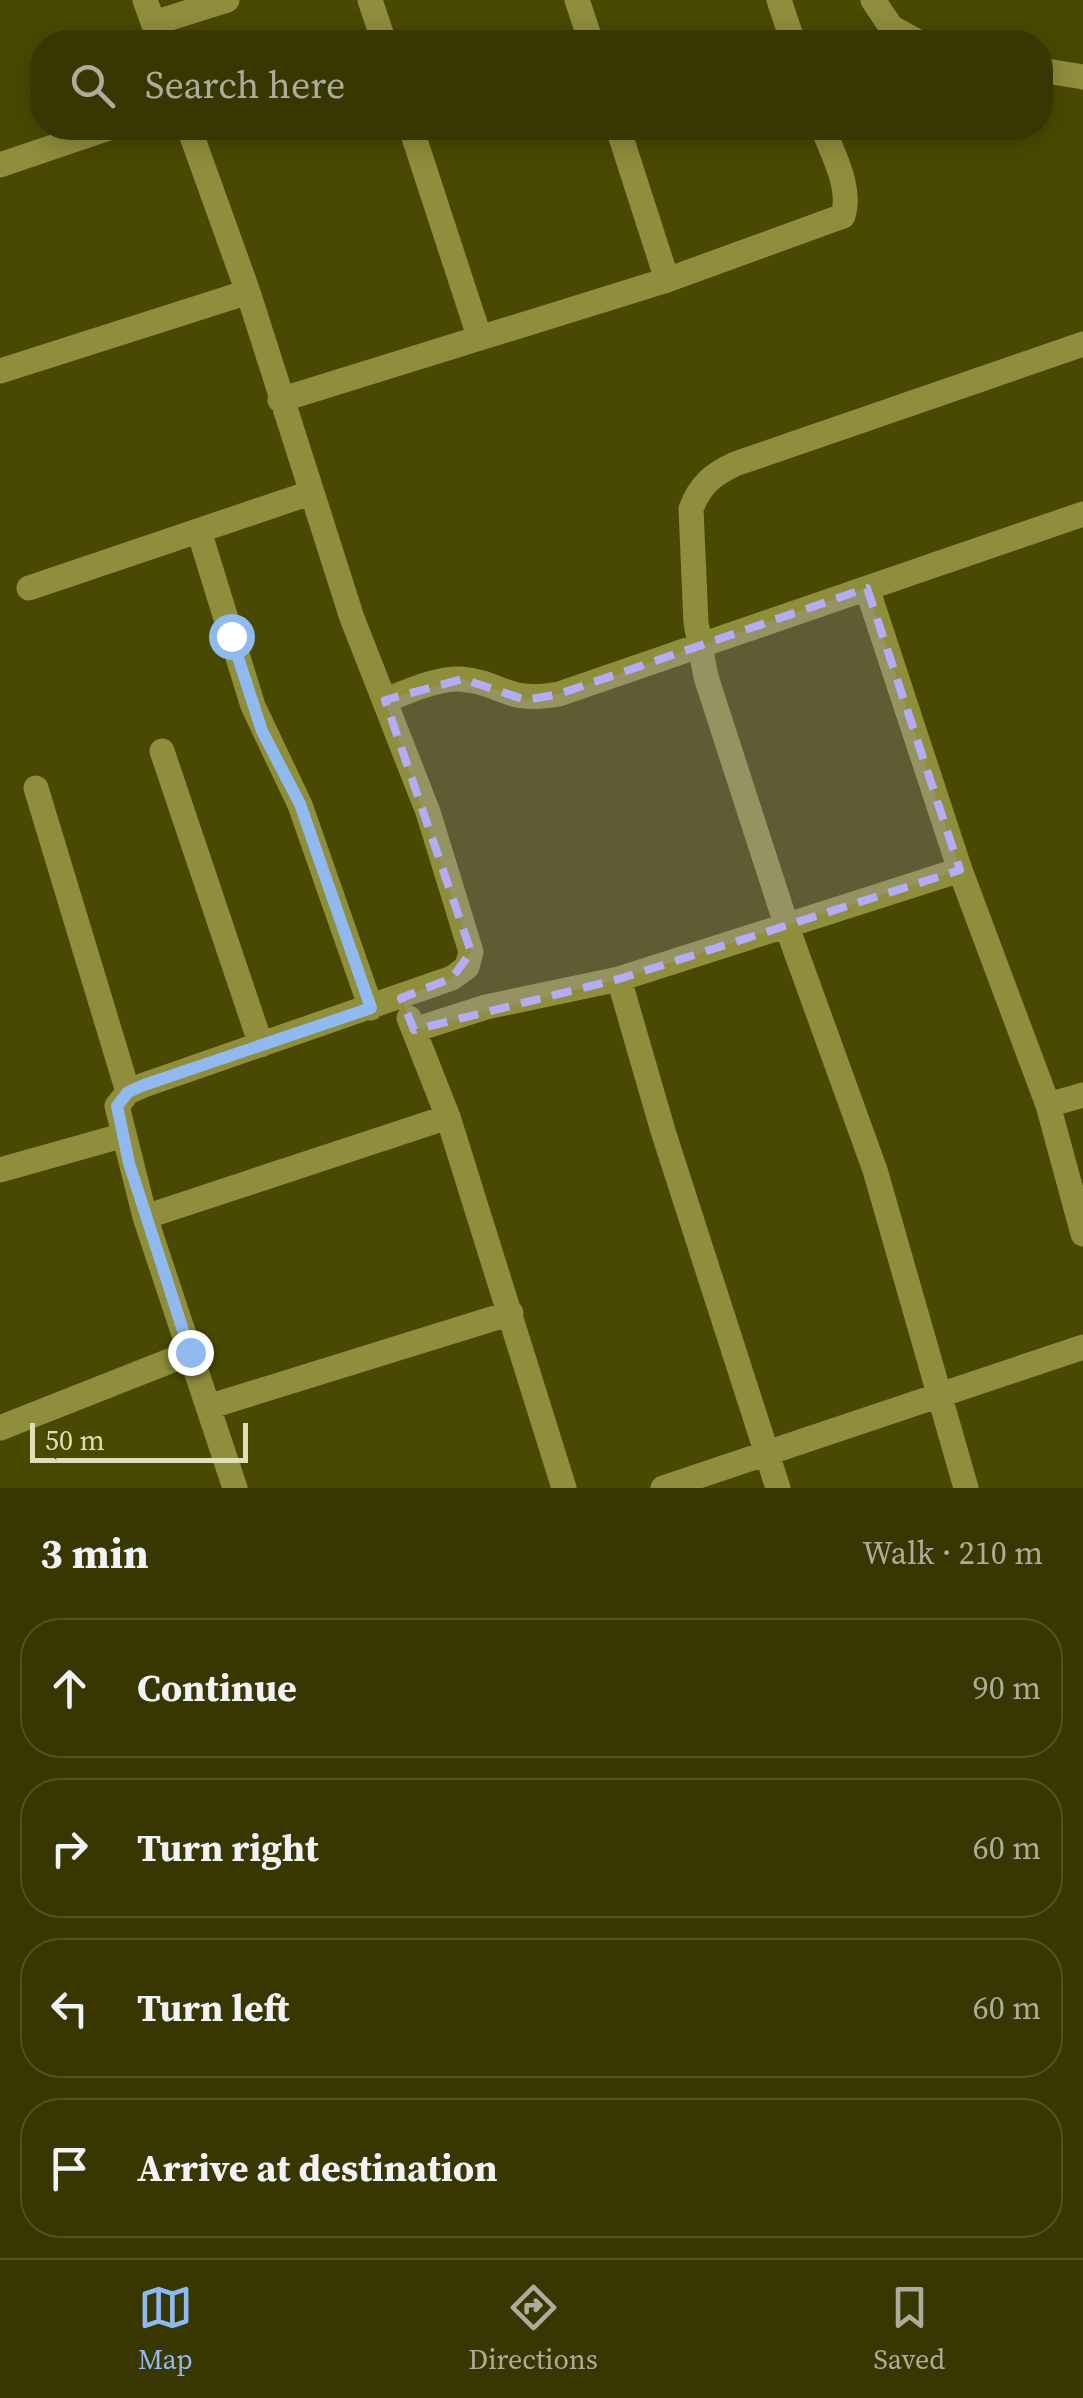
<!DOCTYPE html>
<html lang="en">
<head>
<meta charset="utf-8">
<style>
  body { margin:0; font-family:"Source Serif 4",serif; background:#434211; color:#f1f3f6 }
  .scale { position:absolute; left:30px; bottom:25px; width:218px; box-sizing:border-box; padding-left:10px; border:5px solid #dedfb8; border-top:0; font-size:28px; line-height:35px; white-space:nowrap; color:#dedfb8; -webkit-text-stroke:8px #4a4902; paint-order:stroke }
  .stop { position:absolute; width:30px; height:30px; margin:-22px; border:8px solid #90b9f0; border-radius:50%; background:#fff }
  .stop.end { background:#90b9f0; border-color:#fff; box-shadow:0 2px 10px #0008 }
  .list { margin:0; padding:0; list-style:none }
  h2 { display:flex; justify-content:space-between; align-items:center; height:130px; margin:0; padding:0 40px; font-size:42px }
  h2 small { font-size:32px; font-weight:400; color:#abac99 }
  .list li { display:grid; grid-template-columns:65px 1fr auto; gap:30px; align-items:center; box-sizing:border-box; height:140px; margin:0 20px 20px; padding:0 20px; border:2px solid #525124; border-radius:40px }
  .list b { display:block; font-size:38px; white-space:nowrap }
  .list em { font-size:32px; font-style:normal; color:#abac99 }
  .icon { flex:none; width:55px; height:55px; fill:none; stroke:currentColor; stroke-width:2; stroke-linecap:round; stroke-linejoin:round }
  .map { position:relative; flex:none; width:1083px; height:1488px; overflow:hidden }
  .search { position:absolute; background:#383702; box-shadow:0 5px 25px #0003; left:30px; right:30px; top:30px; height:110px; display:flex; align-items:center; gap:25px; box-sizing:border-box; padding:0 35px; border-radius:40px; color:#abac99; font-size:38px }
  .sheet { height:770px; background:#383702 }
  nav { display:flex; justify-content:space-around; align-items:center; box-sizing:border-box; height:140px; border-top:2px solid #525124; background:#383702; font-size:28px; color:#abac99 }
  nav a { display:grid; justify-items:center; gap:5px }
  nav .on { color:#90b9f0 }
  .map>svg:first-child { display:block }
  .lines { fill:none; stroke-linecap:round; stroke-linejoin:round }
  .minor { stroke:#8f8e3c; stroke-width:25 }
  .route { stroke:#90b9f0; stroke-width:12 }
  .marked { fill:#b5acf8; fill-opacity:0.2; stroke:#b5acf8; stroke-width:8; stroke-dasharray:20 12; stroke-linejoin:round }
</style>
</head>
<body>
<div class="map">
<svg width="1083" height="1488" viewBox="0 0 1083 1488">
  <rect width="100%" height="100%" fill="#4a4902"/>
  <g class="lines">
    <path class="minor" d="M145,0L160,42
      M370,0L384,42
      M577,0L591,42
      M779,0L793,42
      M873,0L891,27L918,42
      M154,23L227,0
      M1040,70L1083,77
      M189,128L248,292L352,618L428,812L471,952L467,967L452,978L144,1085L128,1092L117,1106L145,1217L235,1488
      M411,128L479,336
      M618,128L667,280
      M0,165L109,128
      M0,371L248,292
      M280,400L667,280L843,216C852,188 833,155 823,128
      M199,531L253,706L300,805L371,1008
      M29,588L310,493
      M867,588L960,870L1048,1105L1083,1234
      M385,700C408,692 436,678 460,679C503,682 504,704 559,694L1083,514
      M162,751L261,1045
      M36,788L128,1092
      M619,979L663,1131L778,1488
      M409,1018L448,1117L564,1488
      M414,1030L486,1007L619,979L960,870
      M1048,1105L1083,1095
      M0,1170L121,1136
      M145,1217L448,1117
      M208,1407L511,1313
      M0,1428L190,1353
      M663,1488L1083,1347
      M966,1488L875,1170L787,927L706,677L696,623L691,509C700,485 712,475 735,464L1083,344"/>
  </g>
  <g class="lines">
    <path class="route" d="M190,1352L129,1163L117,1106L128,1092L144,1085L371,1008L300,804L262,731L231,636"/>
  </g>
  <path class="marked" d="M867,588L960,870L619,979L414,1030L401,998L452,978L471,952L385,700L463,679L526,700L559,694Z"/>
</svg>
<div class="scale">50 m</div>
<div class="stop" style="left:231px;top:636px"></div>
<div class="stop end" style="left:190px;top:1352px"></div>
<div class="search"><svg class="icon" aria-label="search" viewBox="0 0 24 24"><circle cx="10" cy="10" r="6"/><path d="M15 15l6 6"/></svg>Search here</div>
</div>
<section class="sheet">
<h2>3 min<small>Walk · 210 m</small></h2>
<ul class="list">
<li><svg class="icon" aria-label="ahead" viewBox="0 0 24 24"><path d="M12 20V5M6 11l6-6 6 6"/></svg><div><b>Continue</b></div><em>90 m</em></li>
<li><svg class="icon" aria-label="right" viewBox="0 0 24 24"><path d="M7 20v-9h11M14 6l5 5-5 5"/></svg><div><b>Turn right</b></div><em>60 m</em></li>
<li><svg class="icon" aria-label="left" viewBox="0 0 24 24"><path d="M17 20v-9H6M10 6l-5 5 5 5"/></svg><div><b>Turn left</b></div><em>60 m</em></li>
<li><svg class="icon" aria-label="arrive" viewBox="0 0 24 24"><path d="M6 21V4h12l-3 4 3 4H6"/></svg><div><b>Arrive at destination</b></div></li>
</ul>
</section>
<nav>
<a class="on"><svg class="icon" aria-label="map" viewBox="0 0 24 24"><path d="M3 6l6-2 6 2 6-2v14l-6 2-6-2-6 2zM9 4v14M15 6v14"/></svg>Map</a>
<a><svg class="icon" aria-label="directions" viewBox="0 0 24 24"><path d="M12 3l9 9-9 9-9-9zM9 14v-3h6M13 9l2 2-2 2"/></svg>Directions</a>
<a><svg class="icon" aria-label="saved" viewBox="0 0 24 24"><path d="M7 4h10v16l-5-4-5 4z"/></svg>Saved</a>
</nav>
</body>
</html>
